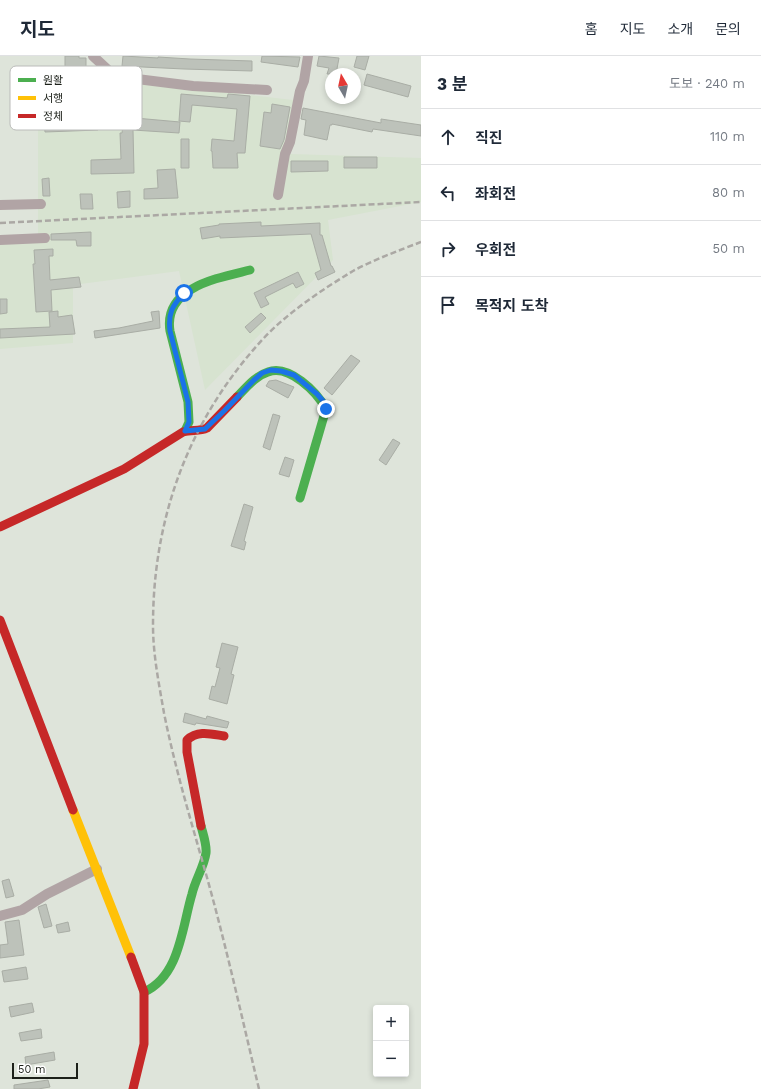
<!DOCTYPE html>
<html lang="ko">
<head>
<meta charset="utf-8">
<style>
  body { margin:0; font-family:"Work Sans","Noto Sans KR",sans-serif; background:#f2f2f3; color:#1f2937 }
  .controls { position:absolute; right:12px; bottom:12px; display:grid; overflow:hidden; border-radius:4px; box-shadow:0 2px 6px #0003 }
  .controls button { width:36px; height:36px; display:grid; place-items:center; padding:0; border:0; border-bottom:1px solid #e0e1e3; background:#fff; color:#1f2937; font:20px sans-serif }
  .compass { position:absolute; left:325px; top:12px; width:36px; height:36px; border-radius:50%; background:#fff; box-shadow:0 2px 6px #0003; rotate:351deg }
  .scale { position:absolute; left:12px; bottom:10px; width:66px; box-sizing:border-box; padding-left:4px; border:2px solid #1c2019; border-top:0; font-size:11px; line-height:14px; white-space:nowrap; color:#1c2019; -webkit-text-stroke:3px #fff; paint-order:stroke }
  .stop { position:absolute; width:12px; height:12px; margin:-9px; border:3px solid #1a73e8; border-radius:50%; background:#fff }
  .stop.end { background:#1a73e8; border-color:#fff; box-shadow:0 1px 4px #0008 }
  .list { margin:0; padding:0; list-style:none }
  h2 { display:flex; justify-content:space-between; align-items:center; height:52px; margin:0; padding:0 16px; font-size:17px }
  h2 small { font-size:13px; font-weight:400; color:#747a83 }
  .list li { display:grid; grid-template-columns:26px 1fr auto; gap:12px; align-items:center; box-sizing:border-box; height:56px; padding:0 16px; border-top:1px solid #e0e1e3 }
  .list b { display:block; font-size:15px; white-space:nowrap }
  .list em { font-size:13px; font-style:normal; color:#747a83 }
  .icon { flex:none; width:22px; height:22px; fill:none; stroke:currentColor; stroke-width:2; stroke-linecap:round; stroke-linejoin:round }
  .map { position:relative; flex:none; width:421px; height:1033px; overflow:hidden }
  header { display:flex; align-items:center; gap:24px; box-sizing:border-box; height:56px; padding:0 20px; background:#fff; border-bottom:1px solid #e0e1e3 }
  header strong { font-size:19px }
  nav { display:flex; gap:22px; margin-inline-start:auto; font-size:14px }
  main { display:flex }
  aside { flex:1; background:#fff }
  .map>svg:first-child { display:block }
  .built { fill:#d7e3d0 }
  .building { fill:#bdc2ba; stroke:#a9ada5 }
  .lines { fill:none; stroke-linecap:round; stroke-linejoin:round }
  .street { stroke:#b1a4a5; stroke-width:10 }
  .fast { stroke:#4caf50; stroke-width:9 }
  .slow { stroke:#ffc107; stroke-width:9 }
  .jam { stroke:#c62828; stroke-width:9 }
  .rail { stroke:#aba8a4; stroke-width:2.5; stroke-dasharray:6 3; stroke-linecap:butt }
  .route { stroke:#1a73e8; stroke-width:5 }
  .key { fill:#fff; stroke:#bbbcba; stroke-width:1 }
  .key-label { font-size:11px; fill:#1c2019 }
</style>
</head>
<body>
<header>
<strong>지도</strong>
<nav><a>홈</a><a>지도</a><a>소개</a><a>문의</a></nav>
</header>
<main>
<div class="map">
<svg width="421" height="1033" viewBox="0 0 421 1033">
  <rect width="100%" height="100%" fill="#dee4da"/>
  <path class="built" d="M81,20L293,44L291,98L421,102V146L328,164L333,204L205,334L179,215L73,229V287L0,293V188L38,184V58L79,50Z"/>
  <path class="building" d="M65,0H79V2H86V15H81L77,50L67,49L71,15H65Z
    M123,0L158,2V1L190,3L252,5V15L184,13L122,10Z
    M262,0L300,1L298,11L261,6Z
    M319,0L339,2L336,18H327L329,12L317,10Z
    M357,0H369L365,14L354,11Z
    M367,18L411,30L408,41L364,29Z
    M181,38L227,42L228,38L250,40L245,97H237L238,112H213L212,95H211L212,83L234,85L237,53L192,49L190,66L179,65Z
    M272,48L290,51L284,84L280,93L260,90L264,56L271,57Z
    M303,52L381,67V63L421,69V80L373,73L372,76L332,68V69H330L327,84L304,79L306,64L301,63Z
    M124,61L180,66L179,77L133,74L134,117L91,118V104L121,103L120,77H122Z
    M98,62V74L45,76L44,65Z
    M181,83H189V112H181Z
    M344,101H377V112H344Z
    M291,105H328V115L291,116Z
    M175,113L178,142L144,143V133L158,132L157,114Z
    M49,122L50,140H43L42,123Z
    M130,135V151L118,152L117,136Z
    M80,138H92L93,153H81Z
    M261,166V170L320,167V179H322L331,210H332L335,216L318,224L315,217L321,214L311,178L220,182V180L202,183L200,172L219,169V168Z
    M91,176V190H77L76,184H51V178Z
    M53,193V200H49L50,224L79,221L81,231L51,234L52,255L36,256L33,208H35L34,194Z
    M298,216L304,228L296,232L293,227L265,241L269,248L261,252L254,237Z
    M0,243H7V257L0,258Z
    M58,255V261L72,259L75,278L0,282V273L50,271L49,256Z
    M159,255L160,272L95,282L94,275L119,272L153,265L151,256Z
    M261,257L266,262L250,277L245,271Z
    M351,299L360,305L332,339L324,332Z
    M276,324L294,331L288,342L266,330L269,325Z
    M273,358L280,360L270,394L263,391Z
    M393,383L400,387L386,409L379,404Z
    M285,401L294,404L289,421L279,418Z
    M244,448L253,451L244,485L246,486L244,494L231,490Z
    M222,587L238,591L231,618L234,619L227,648L209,643L212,630L215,631L220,612L216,611Z
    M185,657L206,663L207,660L229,666L227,672L196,667L195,669L183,666Z
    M9,823L14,840L6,842L2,825Z
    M46,848L52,870L44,872L38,851Z
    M19,864L24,899L0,902V889L8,888L5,866Z
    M68,866L70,875L58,877L56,869Z
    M26,911L28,923L4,926L2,915Z
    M32,947L34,956L11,961L9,951Z
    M41,973L42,982L21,985L19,977Z
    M54,996L55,1004L26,1009L25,1001Z
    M48,1024L50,1031L38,1033H14V1029Z"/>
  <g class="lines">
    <path class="street" d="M93,0L108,14L121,21L193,30L267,34
      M278,139L285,98L290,86L300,35L304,25L308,0
      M0,149L41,148
      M0,184L45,182
      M0,860L22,854L47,838L97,813"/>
    <path class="fast" d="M237,341C246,332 255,320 268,316C289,308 317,336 326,353L300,442
      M185,375L189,366L188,346L170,275C163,231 218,222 250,214
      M144,936C180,920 182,871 192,838C195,824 204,811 206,797C207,789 203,778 201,770"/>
    <path class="slow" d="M73,754L131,901"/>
    <path class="jam" d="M0,471L124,413L183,376C191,373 199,376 207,372L237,341
      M0,564L73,754
      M201,770L187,696V684C198,674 211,678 224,680
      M131,901L144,936V988L133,1033"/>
    <path class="rail" d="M0,167L421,146
      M259,1033C242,962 226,889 206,818C191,765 175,712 164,657C159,628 153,599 153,569C153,461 189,363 263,283C287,257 323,233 353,215C373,204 400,194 421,186"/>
  </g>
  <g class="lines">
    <path class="route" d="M184,237C172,250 168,257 170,275L188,346L189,366L185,375L205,373L224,355L254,324L262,317L271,314L281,315L294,319L317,338L324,346L326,353"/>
  </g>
  <rect x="10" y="10" width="132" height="64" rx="6" class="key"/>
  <rect x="18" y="22" width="18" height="4" fill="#4caf50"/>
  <rect x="18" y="40" width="18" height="4" fill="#ffc107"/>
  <rect x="18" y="58" width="18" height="4" fill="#c62828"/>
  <g class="key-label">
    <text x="43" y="28">원활</text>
    <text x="43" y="46">서행</text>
    <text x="43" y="64">정체</text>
  </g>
</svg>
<div class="controls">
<button>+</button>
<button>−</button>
</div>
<svg class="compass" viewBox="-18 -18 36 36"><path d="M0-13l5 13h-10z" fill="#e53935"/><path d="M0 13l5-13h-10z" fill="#747a83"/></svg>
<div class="scale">50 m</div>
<div class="stop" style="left:184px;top:237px"></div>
<div class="stop end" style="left:326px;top:353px"></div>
</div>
<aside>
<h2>3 분<small>도보 · 240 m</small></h2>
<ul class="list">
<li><svg class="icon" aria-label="ahead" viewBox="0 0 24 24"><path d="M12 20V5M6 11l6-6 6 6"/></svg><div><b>직진</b></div><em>110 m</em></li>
<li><svg class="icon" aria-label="left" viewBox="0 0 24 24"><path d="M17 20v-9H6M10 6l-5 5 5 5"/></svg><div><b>좌회전</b></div><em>80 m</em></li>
<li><svg class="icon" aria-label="right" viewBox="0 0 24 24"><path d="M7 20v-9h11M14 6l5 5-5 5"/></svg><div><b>우회전</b></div><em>50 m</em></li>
<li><svg class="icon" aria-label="arrive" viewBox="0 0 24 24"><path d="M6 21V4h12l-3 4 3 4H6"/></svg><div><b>목적지 도착</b></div></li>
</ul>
</aside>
</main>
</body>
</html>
